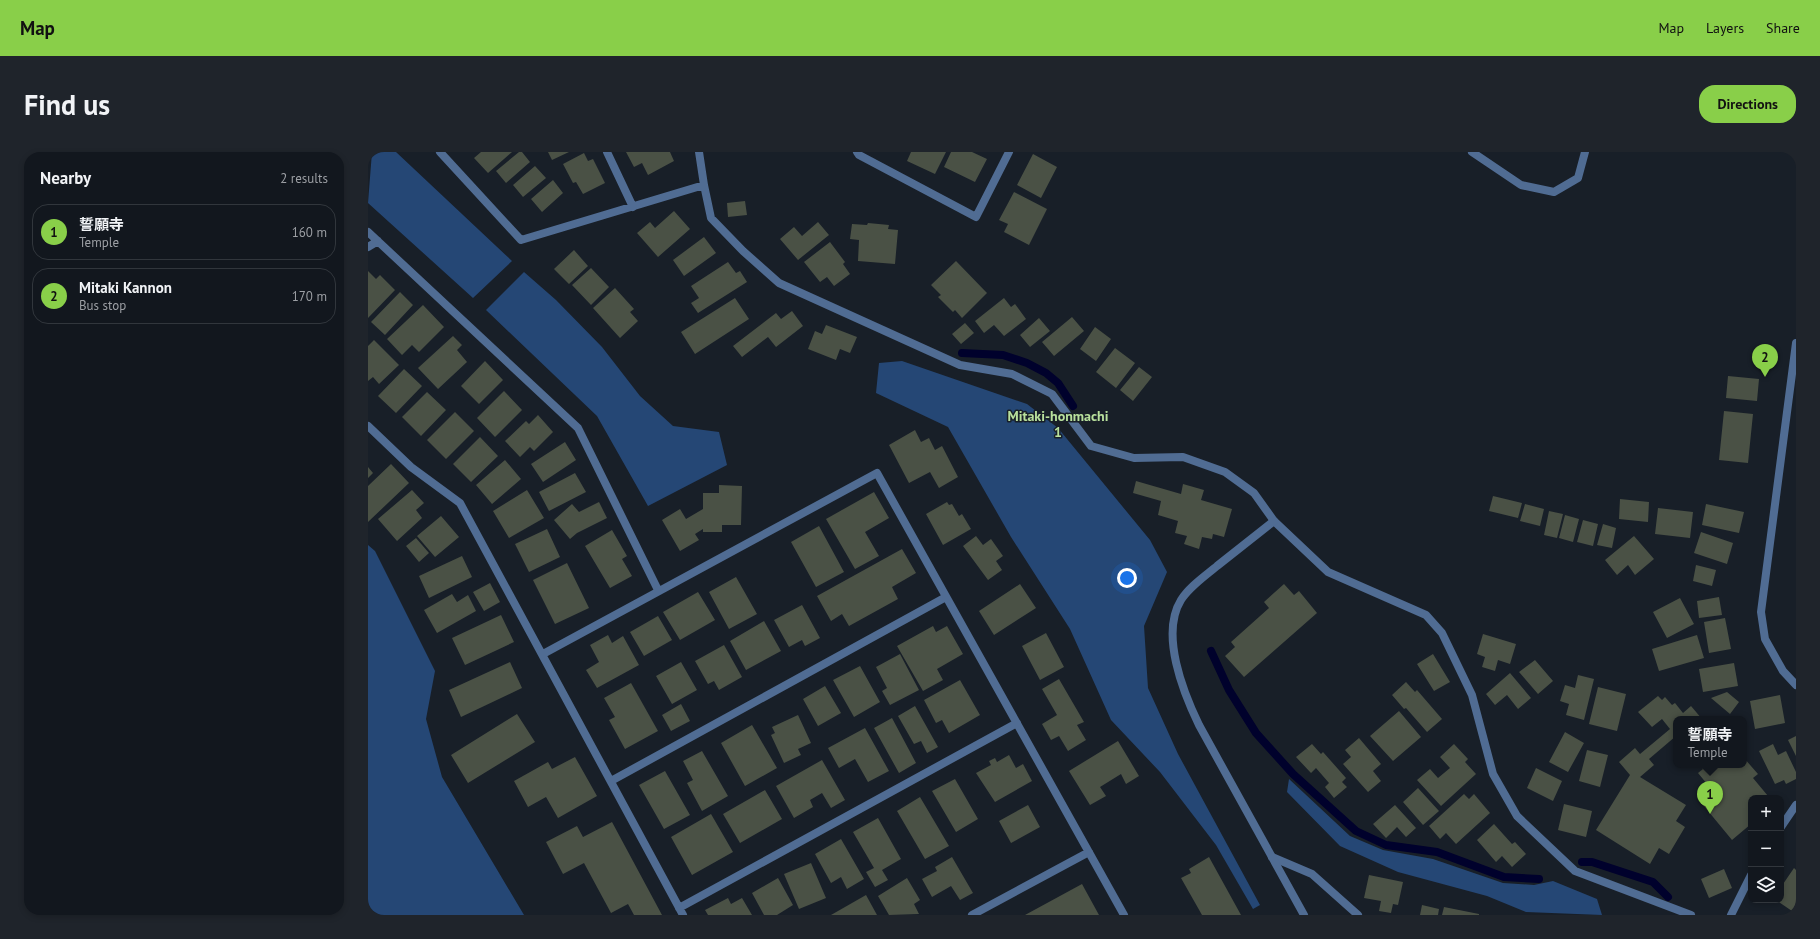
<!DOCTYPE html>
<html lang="en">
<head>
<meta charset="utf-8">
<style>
  body { margin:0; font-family:"PT Sans","Noto Sans JP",sans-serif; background:#1f242b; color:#f1f3f6 }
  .controls { position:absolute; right:12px; bottom:12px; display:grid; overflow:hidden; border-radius:8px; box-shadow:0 2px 6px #0003 }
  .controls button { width:36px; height:36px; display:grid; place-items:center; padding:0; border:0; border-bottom:1px solid #31363c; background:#12171e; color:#f1f3f6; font:20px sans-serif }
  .you { position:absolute; left:759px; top:426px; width:14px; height:14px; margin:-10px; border:3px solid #fff; border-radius:50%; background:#1a73e8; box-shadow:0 0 0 6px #1a73e833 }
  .badge { display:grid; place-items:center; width:26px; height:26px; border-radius:50%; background:#89cf49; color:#111; font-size:13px; font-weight:700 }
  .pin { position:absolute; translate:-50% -33px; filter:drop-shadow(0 1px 2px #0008) }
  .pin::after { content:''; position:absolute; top:21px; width:14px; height:12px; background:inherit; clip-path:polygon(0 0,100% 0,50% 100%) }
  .popup { position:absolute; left:1305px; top:564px; width:74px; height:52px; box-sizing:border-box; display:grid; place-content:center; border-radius:8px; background:#12171e; filter:drop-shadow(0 1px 3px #0005); font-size:13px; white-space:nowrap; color:#9c9fa4 }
  .popup b { font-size:15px; color:#f1f3f6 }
  .popup::after { content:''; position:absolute; left:50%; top:100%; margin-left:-8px; border:8px solid transparent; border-top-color:#12171e }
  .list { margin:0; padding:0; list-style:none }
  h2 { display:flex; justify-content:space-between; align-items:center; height:52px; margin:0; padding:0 16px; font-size:17px }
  h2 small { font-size:13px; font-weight:400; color:#9c9fa4 }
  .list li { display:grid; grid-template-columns:26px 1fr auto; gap:12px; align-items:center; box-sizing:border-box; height:56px; margin:0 8px 8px; padding:0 8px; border:1px solid #31363c; border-radius:16px }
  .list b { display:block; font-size:15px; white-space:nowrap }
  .list p { margin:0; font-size:13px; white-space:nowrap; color:#9c9fa4 }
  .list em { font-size:13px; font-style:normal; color:#9c9fa4 }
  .icon { flex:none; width:22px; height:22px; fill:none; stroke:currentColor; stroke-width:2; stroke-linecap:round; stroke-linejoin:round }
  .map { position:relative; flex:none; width:1428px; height:763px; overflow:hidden; border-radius:16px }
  header { display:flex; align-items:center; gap:24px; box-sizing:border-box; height:56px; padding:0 20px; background:#89cf49; color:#111 }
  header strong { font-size:19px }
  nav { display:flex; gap:22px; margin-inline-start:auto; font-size:14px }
  .intro { display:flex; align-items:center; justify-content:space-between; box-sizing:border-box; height:96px; padding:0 24px }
  h1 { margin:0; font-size:28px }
  .button { padding:10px 18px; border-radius:16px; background:#89cf49; color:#111; font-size:14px; font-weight:700 }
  main { display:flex; gap:24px; padding:0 24px }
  aside { flex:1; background:#12171e; border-radius:16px; box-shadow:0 2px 6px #0003 }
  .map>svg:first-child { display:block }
  .green { fill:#254775 }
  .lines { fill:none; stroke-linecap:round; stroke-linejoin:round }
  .stream { stroke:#00012c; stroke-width:8 }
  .building { fill:#4a5145 }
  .service { stroke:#506c93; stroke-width:8 }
  .minor { stroke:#506c93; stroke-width:8 }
  .tertiary { stroke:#506c93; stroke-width:8 }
  .labels { text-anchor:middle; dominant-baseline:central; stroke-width:3; stroke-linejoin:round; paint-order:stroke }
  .neighbourhood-label { font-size:14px; font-weight:bold; fill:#b9e19d; stroke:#181f28 }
</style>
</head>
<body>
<header>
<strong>Map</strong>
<nav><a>Map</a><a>Layers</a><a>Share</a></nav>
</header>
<div class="intro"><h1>Find us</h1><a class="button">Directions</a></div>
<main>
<aside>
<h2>Nearby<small>2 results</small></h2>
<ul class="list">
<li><span class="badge">1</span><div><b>誓願寺</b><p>Temple</p></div><em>160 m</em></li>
<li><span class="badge">2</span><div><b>Mitaki Kannon</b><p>Bus stop</p></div><em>170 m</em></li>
</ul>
</aside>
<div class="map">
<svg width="1428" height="763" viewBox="0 0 1428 763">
  <rect width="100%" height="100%" fill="#181f28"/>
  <path class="green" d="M4,0H28L144,109L105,146L0,51Z
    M156,120L188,148L234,195L272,244L305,274L351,280L359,313L280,354L229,264L118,158Z
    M534,209L659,252L690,276L782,388L799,420L776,474L780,536L810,602L892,753L885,757L848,693L792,620L743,568L702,477L643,385L580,275L508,241L511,211Z
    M0,393L7,399L67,519L58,567L74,625L156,763H0Z
    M921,627L982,684L1015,698L1065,707L1135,731L1166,733L1185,729L1229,747L1234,763L1158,760L1119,744L1030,720L972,694L919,640Z"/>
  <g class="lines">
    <path class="stream" d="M594,201L635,203L659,211L678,221L690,231L705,254
      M843,499L861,538L888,581L925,622L988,679L1018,693L1069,700L1136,725L1171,727
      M1214,710H1224L1285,730L1300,745"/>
  </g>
  <path class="building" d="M113,0H144L120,21L106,6Z
    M151,0H154L162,10L138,31L128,19Z
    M180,0H201L184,8Z
    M258,0H302L306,9L280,23L274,11L266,15Z
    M543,0H578L567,22L539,9Z
    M583,0H604L619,7L607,30L576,15Z
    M216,1L220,9L225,7L237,31L215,42L208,30L205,31L195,12Z
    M665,2L689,15L673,46L649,33Z
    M167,14L178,26L155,45L145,33Z
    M185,28L195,41L174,60L163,47Z
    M646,40L679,57L661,93L636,80L640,72L631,68Z
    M377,49L379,63L360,65L359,51Z
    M306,59L322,77L290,105L269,81L282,70L287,76Z
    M450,70L461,83L430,108L412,87L426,75L434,84Z
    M500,71L521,73L520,77L530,78L527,112L490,109L491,88L482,87L484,72L499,73Z
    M336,85L348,101L316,124L305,108Z
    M462,90L477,110L475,112L482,122L466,134L459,125L452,130L436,110Z
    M206,98L220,114L201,132L186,117Z
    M588,109L619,141L594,166L587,158L585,160L570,145L573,143L563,133Z
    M360,110L368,121L372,119L379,130L330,161L323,151L331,146L323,134Z
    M223,116L241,135L223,153L204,133Z
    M0,119L8,127L12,123L27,138L0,166Z
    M247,136L266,157L262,160L270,169L252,186L225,156Z
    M32,140L45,153L17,183L3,170Z
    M367,146L381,167L327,202L313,180Z
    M636,146L643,155L647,152L658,167L636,184L626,173L616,181L607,169Z
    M55,153L76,175L51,200L44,193L34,203L19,187Z
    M424,159L435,174L408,195L400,185L374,205L365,194L408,161L413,167Z
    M704,165L716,179L686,204L674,190Z
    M671,166L682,179L662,195L652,183Z
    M597,171L606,181L593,192L584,182Z
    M458,173L489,185L482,201L472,197L468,208L440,197L447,179L454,182Z
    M727,175L743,187L728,209L712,197Z
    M85,184L94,193L89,198L99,210L70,237L50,216Z
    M6,188L31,213L11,232L5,225L0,229V194Z
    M747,196L767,211L748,236L728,220Z
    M117,209L135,228L111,252L93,234Z
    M771,215L784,225L765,249L752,238Z
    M36,217L54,234L28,261L10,244Z
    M1360,224L1391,227L1389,249L1358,246Z
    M136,239L154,258L127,285L109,266Z
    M59,240L78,258L53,284L34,265Z
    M1356,259L1385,262L1380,311L1351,308Z
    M87,260L106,279L78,307L59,288Z
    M170,263L185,280L166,299L162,295L152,305L137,289L158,269L161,272Z
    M547,278L553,290L561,286L567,298L574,294L590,325L571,336L562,320L541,331L521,293Z
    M112,285L130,304L103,330L85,312Z
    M197,290L208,308L175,330L163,312Z
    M137,308L153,327L124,352L108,333Z
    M23,312L41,331L0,370V334Z
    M0,315L5,321L0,326Z
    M207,321L218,340L181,359L171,340Z
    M768,329L813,342L815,332L836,338L833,348L864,357L856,385L845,382L844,387L834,385L831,397L816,392L819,384L807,381L810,369L790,363L793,349L765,341Z
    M351,333L374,334L373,373H354V380H335V377L327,382L331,388L312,399L294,368L312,357L318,367L335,357V341H351Z
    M44,338L56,351L48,358L54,366L29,389L10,367Z
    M159,338L176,366L141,386L125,359Z
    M506,340L521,366L497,380L511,404L487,417L458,367Z
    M1125,344L1154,351L1150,366L1121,359Z
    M1252,347L1281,350L1280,370L1251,367Z
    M231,350L239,366L209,381L202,387L186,368L204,352L211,360Z
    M579,350L581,353L584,352L591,364L594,362L603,377L575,393L558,362Z
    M1157,352L1176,357L1172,374L1152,369Z
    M1338,352L1376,360L1371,381L1334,373Z
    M1290,356L1325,360L1322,386L1287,382Z
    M1181,359L1195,362L1189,386L1176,383Z
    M1197,363L1211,367L1205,390L1191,386Z
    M73,364L91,385L67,405L49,384Z
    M1215,368L1230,372L1225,394L1209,390Z
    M1235,372L1248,376L1244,396L1229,393Z
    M451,374L476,420L448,435L423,390Z
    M179,377L192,405L161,420L147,392Z
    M244,378L259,404L254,407L264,424L242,436L217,394Z
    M1333,380L1365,391L1359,412L1326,401Z
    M608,384L615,393L623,387L635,404L628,409L634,418L620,428L595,394Z
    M1266,384L1286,407L1267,423L1260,413L1249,423L1237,408Z
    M48,386L61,401L51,410L38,394Z
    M534,397L548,421L524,435L530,447L481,474L474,462L463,469L449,444Z
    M94,404L104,425L61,446L51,424Z
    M199,411L221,456L187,472L165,428Z
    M1328,413L1348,418L1344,434L1325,429Z
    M368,425L389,462L361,477L341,440Z
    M122,431L132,450L116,459L105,440Z
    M652,432L668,456L626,483L611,459Z
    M916,432L926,443L931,439L949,461L876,525L857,504L867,495L863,490L901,456L896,450Z
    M330,440L347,468L312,488L295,460Z
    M84,442L89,450L100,443L108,459L69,481L56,458Z
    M1351,445L1354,463L1331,466L1329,449Z
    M1312,446L1326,472L1299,486L1285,460Z
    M434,453L452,486L437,494L434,488L421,495L406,468Z
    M133,463L146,490L97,513L84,486Z
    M290,464L304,488L276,504L262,480Z
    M1357,466L1363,497L1341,501L1336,470Z
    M396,469L413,499L378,518L362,489Z
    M565,474L568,480L579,474L595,502L569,517L575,528L555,539L529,494Z
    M678,481L696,515L672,528L654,494Z
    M1115,482L1148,492L1142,512L1130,508L1127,519L1114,515L1117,505L1109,502Z
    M240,483L244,491L255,484L271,513L229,536L218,518L231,510L222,493Z
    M1329,483L1336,506L1291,519L1284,497Z
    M356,493L374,525L351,538L346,529L340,532L327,509Z
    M532,502L551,538L522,553L514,539L519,536L508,515Z
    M1065,502L1082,530L1066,539L1049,512Z
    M1167,508L1185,529L1170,542L1151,520Z
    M142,510L154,536L93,565L81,538Z
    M313,510L329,538L304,552L288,524Z
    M1366,511L1370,534L1335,540L1331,517Z
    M492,514L512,550L486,565L465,528Z
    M1142,521L1163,546L1150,557L1139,543L1127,553L1118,542Z
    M1210,523L1226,527L1216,568L1198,563L1201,552L1192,549L1197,533L1207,536Z
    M691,527L716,570L709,573L718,588L700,599L691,584L683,588L674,572L689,563L674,537Z
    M592,528L612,563L581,581L574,568L568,571L556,548Z
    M1038,530L1047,540L1049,538L1074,567L1059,580L1038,556L1036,557L1024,543Z
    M263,531L290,579L257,597L241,568L247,565L236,546Z
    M457,534L473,561L450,574L435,547Z
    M1230,535L1258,542L1249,579L1221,572Z
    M1359,540L1371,550L1362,562L1343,546Z
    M1412,543L1417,571L1387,577L1382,549Z
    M1290,544L1294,548L1297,545L1304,553L1307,551L1315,561L1323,554L1334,567H1308V584L1281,607L1286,613L1272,625L1318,653L1308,669L1317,675L1301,702L1291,696L1282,712L1228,678L1262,623L1251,610L1267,596L1272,602L1302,577L1294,567L1284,575L1270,560Z
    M313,552L322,569L303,579L294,563Z
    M547,554L570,595L559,601L553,589L546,592L530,564Z
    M1031,559L1053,585L1025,609L1002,584Z
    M149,562L167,590L100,631L83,603Z
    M430,563L443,591L430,597L433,603L416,611L403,583L407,581L404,575Z
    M524,566L548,611L531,621L506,576Z
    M384,573L409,616L377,634L353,591Z
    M497,576L521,619L500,630L487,607L471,616L460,596Z
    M1197,580L1216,591L1200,620L1181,610Z
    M1428,584V604L1420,588Z
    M991,586L1013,612L1005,619L1013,629L1000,640L975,612L983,605L977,598Z
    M750,589L771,624L758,632L753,622L732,635L738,644L722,653L701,619Z
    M944,592L953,602L955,600L978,626L974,630L979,635L966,646L957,635L961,631L948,616L943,621L928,605Z
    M1086,592L1100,607L1097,610L1108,622L1073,654L1049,628L1062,617L1070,626L1082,616L1072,605Z
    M1405,592L1410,603L1418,599L1428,620V627L1418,632L1416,628L1407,632L1391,599Z
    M1219,598L1240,603L1232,635L1211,629Z
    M334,599L360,644L334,659L319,631L325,628L315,609Z
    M641,603L648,616L655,612L664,629L627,650L608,621L623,613L621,609L627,606L629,610Z
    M207,605L229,644L190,666L178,645L160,655L146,629L180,610L184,617Z
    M1376,606L1390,622L1385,626L1400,644L1398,646H1383V672L1364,688L1331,648L1344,638L1330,621L1335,617L1332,613H1376Z
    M454,608L477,648L463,656L454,641L442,648L445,655L426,666L408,634Z
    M1168,616L1194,629L1185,649L1159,636Z
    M297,619L322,663L296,677L271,633Z
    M587,627L610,667L588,680L564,639Z
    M1050,636L1071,659L1055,673L1035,650Z
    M397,638L414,667L372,691L355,662Z
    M1096,642L1101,647L1106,642L1122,661L1088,692L1078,681L1072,687L1061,674Z
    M552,645L581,694L557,707L529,659Z
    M1196,652L1224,659L1218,685L1190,678Z
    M660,653L672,675L643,691L631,669Z
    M1027,653L1048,676L1038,685L1029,675L1018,686L1005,672Z
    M343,662L365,700L324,723L303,685Z
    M510,666L533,707L514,718L520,728L507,735L498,720L506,716L485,680Z
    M244,670L294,763H266L260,752L243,761L216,711L195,722L178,690L209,674L215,685Z
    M1126,672L1144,692L1147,690L1158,702L1144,715L1134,704L1128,710L1109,688Z
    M473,687L496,727L479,737L473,725L463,731L447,702Z
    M584,705L605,741L592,748L583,734L564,745L554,727L569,719L567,715Z
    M841,705L873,763H834L813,726L823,721L821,717Z
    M443,711L458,746L431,757L416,722Z
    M1426,716L1428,718V753L1424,759L1408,748H1413V735Z
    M1356,717L1364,736L1341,746L1333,727Z
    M1001,723L1035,730L1030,753L1025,752L1023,761L1011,759L1013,749L996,746Z
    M410,726L425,753L409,763H396L384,741Z
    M539,726L552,748L546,752L551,762L521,763L510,744Z
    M714,732L731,763H657Z
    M498,743L509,763H463Z
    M360,746L363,752L374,746L384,763H340L337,758Z
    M1054,753L1071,757L1070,763H1052Z
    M1076,755L1111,762V763H1074Z"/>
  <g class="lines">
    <path class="service" d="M1104,0L1153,33L1186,40L1210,26L1217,0"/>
    <path class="minor" d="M72,0L153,88L336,33
      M239,0L265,55
      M331,0L336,33L343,66L375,99L411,131L592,213L644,222L684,242L723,294L766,306L815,305L857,320L886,341L906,369L960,420L1058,463L1074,481L1104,543L1125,622L1149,664L1207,719L1323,763
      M489,0L491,3L608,65L641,0
      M0,80L210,276L290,438
      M0,95L10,89
      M1428,191L1393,460L1397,487L1415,519L1428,533
      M0,274L43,315L92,351L315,763
      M175,502L509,321L756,763
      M243,629L578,445
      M1413,675L1428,653
      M904,705L944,722L990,763
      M311,756L649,571
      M604,763L721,700
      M1363,763L1383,723"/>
    <path class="tertiary" d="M906,369C887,384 868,399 849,414C837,424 821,435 813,448C792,482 815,540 831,573L936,763"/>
  </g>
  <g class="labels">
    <g class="neighbourhood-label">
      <text x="690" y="264">Mitaki-honmachi<tspan x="690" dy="16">1</tspan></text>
    </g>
  </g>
</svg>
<div class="controls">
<button>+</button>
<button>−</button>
<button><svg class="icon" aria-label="layers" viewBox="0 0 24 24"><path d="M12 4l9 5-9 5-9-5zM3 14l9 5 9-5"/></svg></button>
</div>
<div class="you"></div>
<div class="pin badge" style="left:1342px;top:662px">1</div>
<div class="popup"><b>誓願寺</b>Temple</div>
<div class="pin badge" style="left:1397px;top:225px">2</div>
</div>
</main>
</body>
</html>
